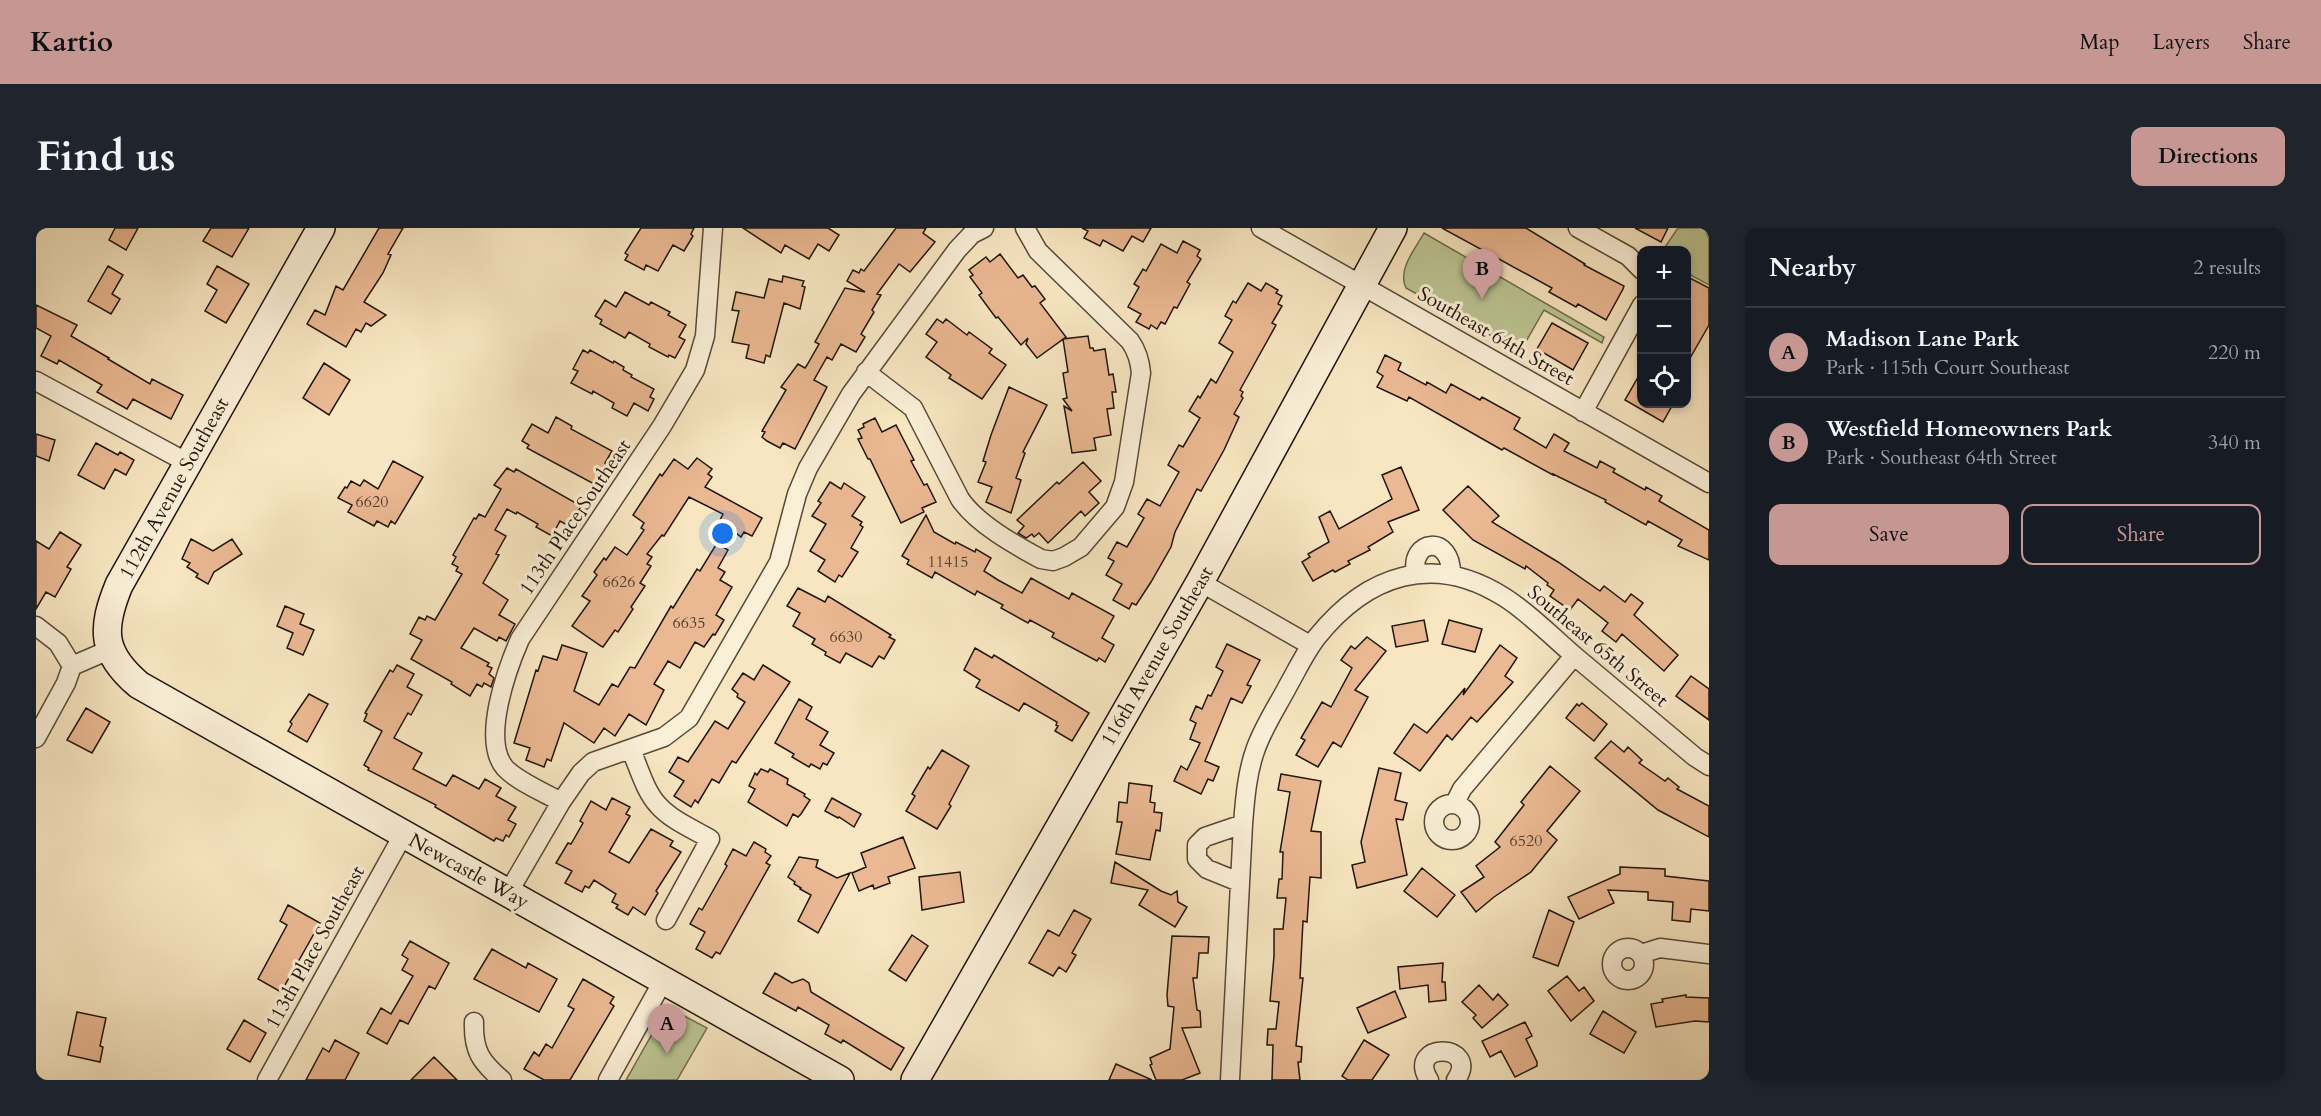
<!DOCTYPE html>
<html lang="en">
<head>
<meta charset="utf-8">
<style>
  body { margin:0; font-family:Cardo,serif; background:#20242c; color:#f1f3f6 }
  .controls { position:absolute; right:18px; top:18px; display:grid; overflow:hidden; border-radius:12px; box-shadow:0 3px 9px #0003 }
  .controls button { width:54px; height:54px; display:grid; place-items:center; padding:0; border:0; border-bottom:2px solid #363941; background:#171b24; color:#f1f3f6; font:30px sans-serif }
  .you { position:absolute; left:687px; top:306px; width:21px; height:21px; margin:-15px; border:4px solid #fff; border-radius:50%; background:#1a73e8; box-shadow:0 0 0 9px #1a73e833 }
  .badge { display:grid; place-items:center; width:39px; height:39px; border-radius:50%; background:#c59692; color:#111; font-size:20px; font-weight:700 }
  .pin { position:absolute; translate:-50% -50px; filter:drop-shadow(0 2px 3px #0008) }
  .pin::after { content:''; position:absolute; top:32px; width:21px; height:18px; background:inherit; clip-path:polygon(0 0,100% 0,50% 100%) }
  .list { margin:0; padding:0; list-style:none }
  h2 { display:flex; justify-content:space-between; align-items:center; height:78px; margin:0; padding:0 24px; font-size:26px }
  h2 small { font-size:20px; font-weight:400; color:#9ea1a6 }
  .list li { display:grid; grid-template-columns:39px 1fr auto; gap:18px; align-items:center; box-sizing:border-box; height:90px; padding:0 24px; border-top:2px solid #363941 }
  .list b { display:block; font-size:22px; white-space:nowrap }
  .list p { margin:0; font-size:20px; white-space:nowrap; color:#9ea1a6 }
  .list em { font-size:20px; font-style:normal; color:#9ea1a6 }
  .actions { display:flex; gap:12px; padding:18px 24px }
  .actions a { flex:1; padding:14px 0; border:2px solid #c59692; border-radius:12px; text-align:center; font-size:21px; color:#c59692 }
  .actions .main { background:#c59692; color:#111 }
  .icon { flex:none; width:33px; height:33px; fill:none; stroke:currentColor; stroke-width:2; stroke-linecap:round; stroke-linejoin:round }
  .map { position:relative; flex:none; width:1673px; height:852px; overflow:hidden; border-radius:12px }
  header { display:flex; align-items:center; gap:36px; box-sizing:border-box; height:84px; padding:0 30px; background:#c59692; color:#111 }
  header strong { font-size:28px }
  nav { display:flex; gap:33px; margin-inline-start:auto; font-size:21px }
  .intro { display:flex; align-items:center; justify-content:space-between; box-sizing:border-box; height:144px; padding:0 36px }
  h1 { margin:0; font-size:42px }
  .button { padding:15px 27px; border-radius:12px; background:#c59692; color:#111; font-size:21px; font-weight:700 }
  main { display:flex; gap:36px; padding:0 36px }
  aside { flex:1; background:#171b24; border-radius:12px; box-shadow:0 3px 9px #0003 }
  .map>svg:first-child { display:block }
  .green { fill:#bcc593; stroke:#6e6d4f; stroke-width:1.5 }
  .building { fill:#eab892; stroke:#20150b; stroke-width:1.5 }
  .lines { fill:none; stroke-linecap:round; stroke-linejoin:round }
  .street-casing { stroke:#564938; stroke-width:21 }
  .secondary-casing { stroke:#20150b; stroke-width:30 }
  .street { stroke:#faefd7; stroke-width:18 }
  .secondary { stroke:#faefd7; stroke-width:27 }
  .labels { text-anchor:middle; dominant-baseline:central; stroke-width:6; stroke-linejoin:round; paint-order:stroke }
  .number-label { font-size:16px; fill:#523e2d }
  .street-label { font-size:20px; fill:#20150b; stroke:#faefd7 }
</style>
</head>
<body>
<header>
<strong>Kartio</strong>
<nav><a>Map</a><a>Layers</a><a>Share</a></nav>
</header>
<div class="intro"><h1>Find us</h1><a class="button">Directions</a></div>
<main>
<div class="map">
<svg width="1673" height="852" viewBox="0 0 1673 852">
  <rect width="100%" height="100%" fill="#f7e6c1"/>
  <filter id="stains"><feTurbulence type="fractalNoise" baseFrequency=".00333" numOctaves="4"/><feColorMatrix values="0 0 0 0 .2 0 0 0 0 .09 0 0 0 0 .02 0 0 0 .5 -.17"/></filter>
  <radialGradient id="worn" r=".72"><stop offset=".6" stop-color="#630" stop-opacity="0"/><stop offset="1" stop-color="#630" stop-opacity=".3"/></radialGradient>
  <path class="green" d="M1642,0H1669L1673,11V57L1651,45L1650,22H1627Z
    M1388,5L1568,109L1566,115L1508,82L1484,124L1370,60C1361,42 1379,21 1388,5Z
    M637,782L671,800L641,852H590L628,785Z"/>
  <path class="building" d="M79,0H102L90,22L73,12Z
    M175,0H213L196,29L167,13Z
    M343,0H367L352,26L355,27L347,45L328,74L350,87L335,98L330,95L325,104L320,101L310,119L271,96L279,82L289,87L300,58L307,62Z
    M605,0H658L655,6L657,8L648,23L637,17L622,43L610,37L608,42L589,32L592,27L589,25Z
    M707,0H792L803,7L793,23L782,16L773,31L749,17L745,25Z
    M860,0H890L887,5L899,14L874,44L863,36L841,66L845,67L836,82L838,84L825,106L829,109L820,124L805,116L796,132L791,129L778,152L791,159L759,221L747,215L744,220L731,213L726,209L729,204L726,203L750,162L745,159L762,136L769,140L771,137L783,116L779,114L809,60L829,64L811,53L817,42L823,45L825,41L828,43Z
    M1046,0H1115L1107,14L1096,8L1087,23L1067,12L1064,18L1048,10L1052,3Z
    M1406,0H1490L1549,36L1548,37L1588,58L1587,61L1570,92L1542,76L1540,79L1513,64L1516,60Z
    M1599,0H1632L1625,14Z
    M1147,13L1164,22L1161,28L1165,31L1151,54L1154,56L1141,80L1138,79L1129,96L1125,94L1121,101L1115,97L1113,101L1100,94L1105,86L1092,79L1103,59L1098,56L1107,41L1110,43L1125,16L1141,25Z
    M964,26L982,50L987,47L996,59L999,58L1009,71L1004,75L1030,109L1001,130L990,116L992,110L985,117L962,89L960,90L943,67L946,65L934,49L937,47L933,42L950,29L954,34Z
    M72,38L87,47L76,66L84,71L75,86L52,73Z
    M181,38L213,56L190,95L169,83L181,62L171,56Z
    M747,48L768,53L766,58L769,59L764,81L748,75L734,129L730,127L728,135L710,130L713,117L696,114L703,83L696,82L700,64L728,70L733,51L746,54Z
    M1650,48L1673,60V97L1650,137Z
    M1212,55L1225,63L1230,55L1242,62L1240,65L1246,68L1242,76L1246,78L1236,95L1240,97L1204,162L1207,164L1205,168L1207,170L1198,186L1203,189L1188,222L1165,263L1161,261L1139,304L1135,319L1115,354L1100,377L1096,375L1093,381L1077,372L1086,356L1070,347L1078,333L1072,330L1081,314L1091,319L1108,290L1102,286L1111,271L1124,278L1143,244L1132,237L1143,217L1147,219L1164,190L1153,183L1162,168L1164,170L1175,151L1180,155L1197,124L1183,115L1196,92L1189,88L1197,73L1200,75Z
    M589,64L613,77L615,74L634,84L632,87L650,97L643,109L649,112L639,130L633,127L632,129L613,119L614,116L593,104L589,110L564,96L566,92L559,88L569,72L580,79Z
    M0,77L41,97L35,108L73,130L72,131L114,156L116,151L147,167L135,191L97,171L91,181L61,164L66,157L23,132L21,136L5,128L15,108L0,100Z
    M901,91L907,95L910,91L931,107L933,104L956,121L953,125L970,137L946,171L913,150L915,147L890,129L901,114L890,106Z
    M1516,95L1552,115L1537,142L1501,121Z
    M1052,108L1054,120H1057L1058,123L1069,121L1073,147L1077,146L1080,164H1076L1078,180L1071,181L1075,207L1058,210L1060,222L1036,225L1028,178L1036,183L1027,171L1031,170L1027,145L1032,144L1027,111Z
    M547,122L552,125L554,122L577,135L578,133L588,139L587,142L596,147L595,149L618,161L614,169L618,171L612,183L598,175L591,188L576,180L578,175L557,163L556,166L535,155L542,143L537,141Z
    M1349,127L1365,135L1362,142L1390,157L1391,154L1410,165L1415,156L1444,172L1446,169L1484,190L1478,201L1510,220L1518,206L1533,215L1528,223L1561,240L1564,233L1579,241L1577,244L1609,262L1610,259L1626,268L1623,273L1673,302V332L1642,318L1646,312L1612,293L1610,297L1569,274L1570,272L1517,246V247L1468,220L1466,222L1373,169L1371,173L1341,159L1347,148L1341,144Z
    M288,135L314,152L293,187L267,170Z
    M1605,144V176H1637L1627,194L1589,172Z
    M973,159L1011,177L987,224L989,225L980,250L985,252L975,285L950,274L956,259L942,254L950,234L947,233L955,207Z
    M520,189L536,198L535,201L576,223L569,235L575,238L565,256L559,253L558,256L504,227L491,220L493,217L486,213L496,196L512,205Z
    M839,190L846,204L860,197L878,232L875,233L888,257L891,256L900,274L886,280L888,284L865,295L834,231H832L822,211L826,210L822,202L828,199L827,196Z
    M0,206L19,212L13,233L0,228Z
    M60,215L82,227L84,224L98,232L90,247L79,241L68,261L42,247Z
    M661,230L676,241L672,246L676,249L669,259L726,290L716,308L708,304L705,309L684,292L687,286L653,269L628,308L626,307L611,326L616,329L611,336L615,338L604,355L609,358L595,379L597,381L582,404L579,402L567,419L565,418L536,398L554,373L546,368L561,347L558,344L568,330L570,332L579,319L591,327L608,302L605,300L608,295L597,287L624,246L626,248L638,231L652,241Z
    M357,233L387,249L359,296L355,293L352,299L341,293L338,298L312,284L316,277L302,270L309,259L311,260L315,253L324,258L328,252L342,261Z
    M1047,234L1065,253L1053,264L1063,275L1049,288L1045,283L1012,315L1003,305L998,309L996,306L990,310L982,305L988,298L981,292L1021,254L1023,256Z
    M1365,239L1383,282L1352,294L1357,304L1332,319L1334,322L1312,333L1314,336L1299,344L1297,342L1277,353L1266,334L1274,329L1272,326L1293,314L1283,289L1294,283L1303,301L1356,271L1346,247Z
    M471,240L478,244L480,241L545,278L543,282L550,286L540,302L524,293L516,308L500,299L502,296L481,284L480,286L471,281L459,302L470,308L460,326L463,327L447,355L472,372L463,387L479,396L470,413L463,409L461,413L438,400L425,420L453,435L451,438L456,440L453,446L458,450L455,459L448,455L446,459L441,456L434,468L415,456L416,454L375,431L386,412L374,406L383,389L389,392L391,388L399,392L426,346L420,343L422,339L416,336L420,329L417,327L438,290L440,291L443,286L449,289L465,261L458,257Z
    M794,254L805,261L808,255L829,269L816,288L826,294L824,297L827,299L815,320L822,324L806,349L803,347L799,354L782,343L789,332L774,323L790,296L776,288L785,275L782,273Z
    M1432,258L1463,288L1456,294L1522,334L1564,363L1568,358L1589,374L1595,366L1607,375L1598,387L1642,427L1628,443L1586,406L1580,414L1566,403L1572,395L1542,371L1534,382L1514,368L1518,362L1511,357L1512,355L1490,338L1489,341L1437,312L1407,282Z
    M890,287L898,304L919,316L920,314L939,324L940,321L955,330L948,343L962,352L986,365L995,350L1033,371L1036,365L1078,388L1066,410L1078,417L1069,434L1063,430L1061,433L1016,409L1018,405L994,392L992,395L965,380L967,377L941,363L939,367L899,344L896,350L871,336L873,332L866,328Z
    M24,304L45,317L31,339L35,341L19,369L10,364L0,381V313L13,321Z
    M155,311L177,323L196,311L206,326L178,344L172,356L160,349L162,346L151,339L154,335L146,331Z
    M681,315L692,322L682,340L689,344L684,352L696,359L680,387L688,392L679,407L677,406L668,419L659,414L644,440L632,433L618,456L628,462L610,497L593,486L579,508L568,500L558,515L528,495L515,533L511,531L508,539L490,532L494,520L478,515L500,442L502,443L507,428L521,432L526,417L551,425L538,463L563,477L576,456L582,459L594,439L599,440L635,378L637,380L661,341L664,343Z
    M762,360L789,374L792,368L855,407L853,409L859,412L848,431L843,428L836,439L810,425L804,435L789,427L790,424L776,416L779,411L757,398L764,385L751,378Z
    M249,378L268,386L264,396L278,402L267,427L251,420L257,405L241,398Z
    M1388,392L1392,413L1360,419L1356,398Z
    M1413,392L1446,401L1439,424L1406,416Z
    M1331,409L1350,423L1319,462L1332,469L1305,519L1297,514L1282,539L1260,527L1269,512L1265,510L1286,474L1295,479L1316,440L1305,432L1315,418L1319,421Z
    M1191,416L1224,432L1211,457L1215,458L1206,475L1195,470L1169,533L1183,539L1177,553L1172,551L1165,566L1138,553L1145,538L1151,542L1164,515L1154,511L1160,495L1154,492L1160,478L1166,481L1172,467L1175,468L1187,443L1180,439Z
    M1464,417L1481,430L1469,448L1477,454L1441,494L1435,489L1416,512L1411,507L1384,543L1358,525L1378,496L1391,505L1429,460L1427,467Z
    M939,420L956,430L958,427L971,435L1053,485L1036,513L1019,503L1022,498L1020,497L1021,494L988,475L983,483L940,459L944,452L928,442Z
    M361,437L378,446L371,459L386,467L375,487L372,485L358,510L386,525L377,541L410,558L417,547L443,561L449,551L465,560L460,568L480,579L472,592L480,596L473,609L470,607L467,613L460,610L458,613L399,579L400,577L332,542L333,540L328,537L346,503L328,493L331,486L329,485L354,442L357,444Z
    M727,437L754,454L700,535L696,533L683,555L676,551L662,575L659,572L655,579L638,568L648,553L633,544L642,529L652,534L679,493L692,501L709,474L701,469L702,466L696,461L707,445L718,452Z
    M1655,448L1673,461V492L1640,468Z
    M273,466L292,476L271,514L252,503L256,496L254,494Z
    M763,471L776,479L770,491L792,504L784,517L798,525L791,537L787,535L784,541L775,536L773,539L756,529L758,526L739,515Z
    M1546,475L1571,496L1558,513L1530,490L1541,476L1543,478Z
    M50,480L74,494L56,525L31,512Z
    M1575,513L1588,524L1592,519L1606,532L1603,535L1629,553L1632,550L1643,559L1641,561L1673,578V609L1622,582L1559,530Z
    M906,522L933,538L913,576L915,578L901,601L870,583L879,568L876,566L892,539L894,541Z
    M1514,538L1544,563L1511,603L1521,612L1495,644L1458,669L1440,684L1425,664L1448,649L1440,638L1464,619L1459,614L1488,577L1485,574Z
    M1343,540L1365,545L1359,572L1371,575L1367,592L1360,591L1371,647L1321,660L1316,637L1329,634L1325,614Z
    M725,541L732,544L734,541L752,551L751,556L769,566L768,568L774,572L765,586L762,589L757,586L751,598L712,574L719,561L713,558L719,545L721,547Z
    M1245,546L1285,553L1275,603L1285,604V650L1274,649L1271,694L1267,693L1264,750H1267L1260,818L1266,819L1265,834H1262L1264,852H1236L1237,817H1231L1232,801H1240L1243,774L1234,773L1238,728V701H1247L1250,670H1241L1243,651H1246L1247,624H1244L1254,564L1242,562Z
    M1093,555L1116,558L1114,574L1119,575L1118,584L1126,585L1124,603L1120,602L1114,632L1080,626L1086,594H1081L1083,574L1091,575Z
    M576,570L594,579L590,586L594,588L573,624L593,635L615,601L637,613L634,618L645,624L620,663L622,665L609,687L597,679L592,687L580,680L582,677L576,674L580,666L558,652L553,660L549,658L546,664L529,655L536,643L520,635L532,615L535,616L547,595L544,593L555,573L570,582Z
    M796,570L825,586L818,599L803,589L802,590L789,583Z
    M867,609L879,640L852,649L854,655L838,661L837,657L823,663L816,645L830,639L825,625Z
    M718,614L730,621L729,624L735,628L730,635L734,637L684,726L680,724L676,730L660,721L669,704L654,696L663,680L666,682L691,638L689,636L697,621L710,628Z
    M763,629L782,632L780,639L801,650L814,645L782,705L762,693L775,667L764,661L765,660L758,656L759,654L752,649Z
    M1079,634L1125,663L1135,667L1141,663L1142,674L1151,679L1139,699L1103,677L1112,662L1075,655Z
    M1584,639L1629,641V648L1673,653V683L1655,681L1654,694L1636,692L1637,674L1612,672V664L1572,662L1578,675L1543,691L1532,669L1584,646Z
    M1386,640L1419,667L1401,689L1368,663Z
    M924,644L928,674L886,682L883,649Z
    M252,677L284,695L245,764L222,751L251,697L244,693Z
    M1038,682L1055,691L1036,725L1040,727L1030,744L1023,739L1017,748L993,735L1012,702L1023,708Z
    M1513,682L1538,694L1522,738L1497,729Z
    M876,707L892,718L870,753L853,742Z
    M1136,708L1173,709L1172,725H1163L1161,750H1157L1161,782L1164,783L1165,799L1146,800L1164,845L1146,852H1120L1114,837L1116,836L1114,830L1134,821L1138,779L1132,778L1131,767Z
    M374,713L413,735L399,761L393,758L372,796L364,792L351,816L331,805L345,780L355,786L377,748L366,742L372,731L366,727Z
    M456,721L490,740L492,735L521,751L503,784L438,751Z
    M1407,735L1406,754H1409L1410,772L1393,774L1392,757L1364,761L1362,739Z
    M739,745L756,755L767,751L773,755L775,764L868,820L855,842L807,812L805,815L789,806L793,797L762,779L760,783L727,765Z
    M1531,748L1543,763L1548,759L1558,773L1535,793L1512,763Z
    M547,751L578,769L574,775L578,778L534,852H508L488,841L498,824L503,828L510,816L516,820L538,781L532,778Z
    M1443,757L1457,772L1462,766L1472,777L1446,800L1437,790L1440,787L1426,774Z
    M1359,763L1370,789L1332,805L1321,780Z
    M1650,767V769L1673,770V794L1659,793L1620,799L1615,776L1627,774L1626,771Z
    M1567,783L1600,804L1588,825L1554,806Z
    M41,784L70,790L64,818L67,819L64,834L32,827Z
    M208,792L230,805L214,834L191,821Z
    M1489,794L1496,808L1490,811L1501,834V838L1479,849L1465,823L1454,829L1446,813Z
    M299,812L323,825L309,852H270L287,820L293,824Z
    M1328,812L1353,827L1336,852H1312L1306,848Z
    M398,829L421,852H375Z
    M1080,836L1116,852H1073Z"/>
  <g class="lines">
    <defs>
      <path id="street" d="M1225,0L1673,255
        M1542,0L1592,28L1606,42
        M830,144L877,180L924,271C941,296 979,317 1005,331L1017,333L1028,329L1045,319L1079,279L1088,254L1105,145C1104,133 1101,123 1094,113L1002,23L989,0
        M0,153L152,235
        M1547,184L1606,77
        M1380,345C1373,312 1416,305 1415,347
        M1164,354L1274,417
        M0,398L22,415L36,438
        M0,510L30,455L36,438L73,422
        M595,522C603,540 609,563 622,577C635,592 657,601 674,611L630,692
        M525,574C509,565 481,553 469,540C445,512 471,441 484,411L626,198L659,142L669,108L677,0
        M1419,575L1426,561L1538,428
        M1398 594a18 18 0 1 1 36 0a18 18 0 1 1-36 0Z
        M1203,654L1171,641L1161,631V617L1169,609L1207,596
        M472,665L525,574L545,545L557,534L628,509L653,490L743,334L761,266L772,240L815,166L921,22L936,6L948,0
        M1576 736a16 16 0 1 1 32 0a16 16 0 1 1-32 0Z
        M1605,726L1624,720L1673,726
        M438,794C437,823 445,834 466,852
        M231,852L367,607
        M572,852L627,753
        M1194,852L1207,596C1209,571 1211,544 1220,520C1228,498 1242,477 1253,456C1262,440 1270,423 1281,409C1331,347 1397,324 1468,369C1495,386 1517,410 1541,430C1580,463 1620,496 1659,529L1673,538
        M1393,852C1369,813 1445,815 1420,852"/>
      <path id="secondary" d="M285,0L83,357C65,401 65,425 103,457L804,852
        M879,852L1164,354L1357,0"/>
    </defs>
    <use href="#street" class="street-casing"/>
    <use href="#secondary" class="secondary-casing"/>
    <use href="#street" class="street"/>
    <use href="#secondary" class="secondary"/>
  </g>
  <g class="labels">
    <g class="number-label">
      <text x="336" y="274">6620</text>
      <text x="912" y="334">11415</text>
      <text x="583" y="354">6626</text>
      <text x="653" y="395">6635</text>
      <text x="810" y="409">6630</text>
      <text x="1490" y="613">6520</text>
    </g>
    <g class="street-label">
      <text transform="translate(1460 108) rotate(30)">Southeast 64th Street</text>
      <text transform="translate(138 260) rotate(-61)">112th Avenue Southeast</text>
      <text transform="translate(539 289) rotate(-56)">113th Place Southeast</text>
      <text transform="translate(1562 418) rotate(40)">Southeast 65th Street</text>
      <text transform="translate(1121 428) rotate(-60)">116th Avenue Southeast</text>
      <text transform="translate(433 643) rotate(29)">Newcastle Way</text>
      <text transform="translate(279 719) rotate(-61)">113th Place Southeast</text>
    </g>
  </g>
  <rect width="100%" height="100%" filter="url(#stains)"/>
  <rect width="100%" height="100%" fill="url(#worn)"/>
</svg>
<div class="controls">
<button>+</button>
<button>−</button>
<button><svg class="icon" aria-label="locate" viewBox="0 0 24 24"><circle cx="12" cy="12" r="6"/><path d="M12 2v4M12 18v4M2 12h4M18 12h4"/></svg></button>
</div>
<div class="you"></div>
<div class="pin badge" style="left:631px;top:826px">A</div>
<div class="pin badge" style="left:1446px;top:71px">B</div>
</div>
<aside>
<h2>Nearby<small>2 results</small></h2>
<ul class="list">
<li><span class="badge">A</span><div><b>Madison Lane Park</b><p>Park · 115th Court Southeast</p></div><em>220 m</em></li>
<li><span class="badge">B</span><div><b>Westfield Homeowners Park</b><p>Park · Southeast 64th Street</p></div><em>340 m</em></li>
</ul>
<div class="actions"><a class="main">Save</a><a>Share</a></div>
</aside>
</main>
</body>
</html>
